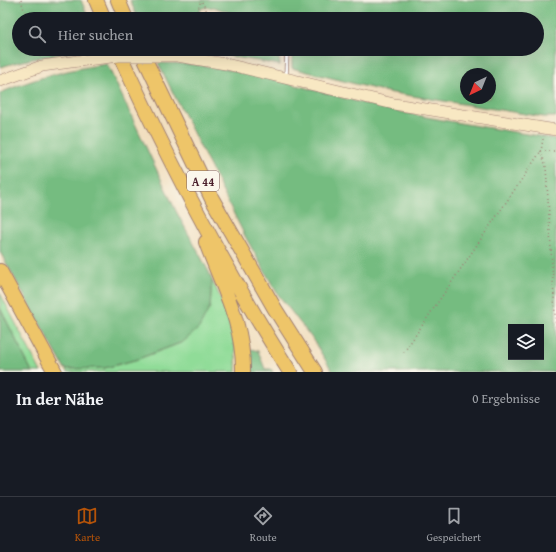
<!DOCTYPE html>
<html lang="de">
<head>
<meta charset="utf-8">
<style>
  body { margin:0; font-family:"Gentium Book Plus",serif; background:#20242c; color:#f1f3f6 }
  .controls { position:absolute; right:12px; bottom:12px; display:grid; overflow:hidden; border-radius:0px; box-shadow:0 4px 16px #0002 }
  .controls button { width:36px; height:36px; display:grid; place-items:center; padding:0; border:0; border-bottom:1px solid #363941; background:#171b24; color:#f1f3f6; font:20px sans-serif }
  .compass { position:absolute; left:460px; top:68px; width:36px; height:36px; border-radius:50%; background:#171b24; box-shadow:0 4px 16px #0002; rotate:223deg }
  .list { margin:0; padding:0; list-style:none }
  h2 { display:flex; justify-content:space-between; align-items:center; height:52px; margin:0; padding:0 16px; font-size:17px }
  h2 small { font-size:13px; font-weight:400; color:#9ea1a6 }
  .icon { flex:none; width:22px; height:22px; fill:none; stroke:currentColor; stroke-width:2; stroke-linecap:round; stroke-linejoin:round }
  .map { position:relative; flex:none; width:556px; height:372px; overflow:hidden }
  .search { position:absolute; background:#171b24; box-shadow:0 4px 16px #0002; left:12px; right:12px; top:12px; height:44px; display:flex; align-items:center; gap:10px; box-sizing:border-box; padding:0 14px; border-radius:22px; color:#9ea1a6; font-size:15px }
  .sheet { height:124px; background:#171b24 }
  nav { display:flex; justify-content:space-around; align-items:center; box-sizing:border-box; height:56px; border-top:1px solid #363941; background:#171b24; font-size:11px; color:#9ea1a6 }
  nav a { display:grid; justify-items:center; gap:2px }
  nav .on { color:#b45309 }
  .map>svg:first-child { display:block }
  .green { fill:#90dc98; stroke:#6d7e62 }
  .forest { fill:#74bc80; stroke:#5f6e56; fill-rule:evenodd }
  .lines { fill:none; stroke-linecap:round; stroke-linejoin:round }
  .service-casing { stroke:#9e7e74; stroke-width:5 }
  .secondary-casing { stroke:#9e7e74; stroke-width:12 }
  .motorway-casing { stroke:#9e7e74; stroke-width:16 }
  .path { stroke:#9e7e74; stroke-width:1.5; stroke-dasharray:1 3; stroke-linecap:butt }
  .service { stroke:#fff; stroke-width:3.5 }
  .secondary { stroke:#f8e8c3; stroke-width:11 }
  .motorway { stroke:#eec569; stroke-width:14 }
  .secondary-bridge-casing { stroke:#9e7e74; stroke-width:12; stroke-linecap:butt }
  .secondary-bridge { stroke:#f8e8c3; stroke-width:11 }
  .labels { text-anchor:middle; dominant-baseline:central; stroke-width:4; stroke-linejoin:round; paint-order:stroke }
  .shield { fill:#fbf7ec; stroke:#7f6065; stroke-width:1 }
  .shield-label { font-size:12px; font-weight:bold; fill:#4a1f2b }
</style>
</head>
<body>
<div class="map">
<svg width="556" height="372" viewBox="0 0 556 372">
  <rect width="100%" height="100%" fill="#fbf7ec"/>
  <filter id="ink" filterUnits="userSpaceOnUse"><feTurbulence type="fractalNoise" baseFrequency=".025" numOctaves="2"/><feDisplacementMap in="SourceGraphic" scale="8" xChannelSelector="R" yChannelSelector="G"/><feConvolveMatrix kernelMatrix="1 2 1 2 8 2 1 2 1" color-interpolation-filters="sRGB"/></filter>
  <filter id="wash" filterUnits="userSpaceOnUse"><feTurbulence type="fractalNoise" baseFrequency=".012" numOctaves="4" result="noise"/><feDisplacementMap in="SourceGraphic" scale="16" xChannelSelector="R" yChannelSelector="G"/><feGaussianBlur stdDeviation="0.9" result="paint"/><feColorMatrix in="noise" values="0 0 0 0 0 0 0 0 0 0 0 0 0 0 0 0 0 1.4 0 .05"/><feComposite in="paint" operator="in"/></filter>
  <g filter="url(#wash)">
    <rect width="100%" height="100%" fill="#f1debe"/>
    <path class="green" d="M212,280C227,310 238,338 236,372H67L65,369L105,368L138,359L183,342L210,307Z
      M0,293L41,372H32L0,308Z"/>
    <path class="forest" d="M0,0H81L89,19H19V49H87L31,59L0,67Z
      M130,0H556V117H544L387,92L292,68V49H537V19H247L214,7L202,8L194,19H138ZM466,74H490V98H466Z
      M191,49H225L279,58L280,65Z
      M158,63C234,62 309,91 383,108C440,121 499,129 556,139V372H333L311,337L277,293L245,236ZM511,327H541V357H511Z
      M107,64L176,211L209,272L212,280L210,307L199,328L183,342L138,359L105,368L65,369L0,252V93C35,78 69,69 107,64Z
      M0,308L32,372H0Z
      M251,349L258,351L265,369H271L273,372H246V355Z"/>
  </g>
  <g filter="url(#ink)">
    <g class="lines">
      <defs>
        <path id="service" d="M286,76L287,49"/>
        <path id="secondary" d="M177,56L226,64L394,104L556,130
          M0,81L42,66L78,61"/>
        <path id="motorway" d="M96,0L104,19
          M118,0L126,19
          M117,49C168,160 224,269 290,372
          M140,49L212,199L275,309L315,372
          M206,242C222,286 244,324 243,372
          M0,271L55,372"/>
      </defs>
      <use href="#service" class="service-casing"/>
      <use href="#secondary" class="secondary-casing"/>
      <use href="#motorway" class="motorway-casing"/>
      <path class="path" d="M21,0L27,19
        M202,2L208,13
        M195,19L201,0
        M37,49L40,57
        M543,139L541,151L546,167L556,330
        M541,151H556
        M404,352L541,151"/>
      <use href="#service" class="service"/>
      <use href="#secondary" class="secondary"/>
      <use href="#motorway" class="motorway"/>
      <defs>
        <path id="secondary-bridge" d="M78,61L119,56H177"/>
      </defs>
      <use href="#secondary-bridge" class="secondary-bridge-casing"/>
      <use href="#secondary-bridge" class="secondary-bridge"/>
    </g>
  </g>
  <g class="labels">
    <rect class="shield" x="187" y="171" width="32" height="20" rx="3"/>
    <g class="shield-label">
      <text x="203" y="181">A 44</text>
    </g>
  </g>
</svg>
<div class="controls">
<button><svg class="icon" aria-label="layers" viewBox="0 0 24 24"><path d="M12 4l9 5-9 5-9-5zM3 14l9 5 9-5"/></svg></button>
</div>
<svg class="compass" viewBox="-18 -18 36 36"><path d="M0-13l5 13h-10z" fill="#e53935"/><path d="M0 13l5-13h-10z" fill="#9ea1a6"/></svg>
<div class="search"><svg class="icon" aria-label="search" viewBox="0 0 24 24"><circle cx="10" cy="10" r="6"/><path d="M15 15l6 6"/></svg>Hier suchen</div>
</div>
<section class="sheet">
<h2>In der Nähe<small>0 Ergebnisse</small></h2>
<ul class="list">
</ul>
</section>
<nav>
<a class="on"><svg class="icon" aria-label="map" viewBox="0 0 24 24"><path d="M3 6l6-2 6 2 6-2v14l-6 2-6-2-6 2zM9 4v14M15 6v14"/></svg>Karte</a>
<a><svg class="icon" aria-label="directions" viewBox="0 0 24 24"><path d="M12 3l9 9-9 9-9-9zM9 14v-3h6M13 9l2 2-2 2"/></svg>Route</a>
<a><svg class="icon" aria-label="saved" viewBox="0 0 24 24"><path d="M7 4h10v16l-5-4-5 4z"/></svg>Gespeichert</a>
</nav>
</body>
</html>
